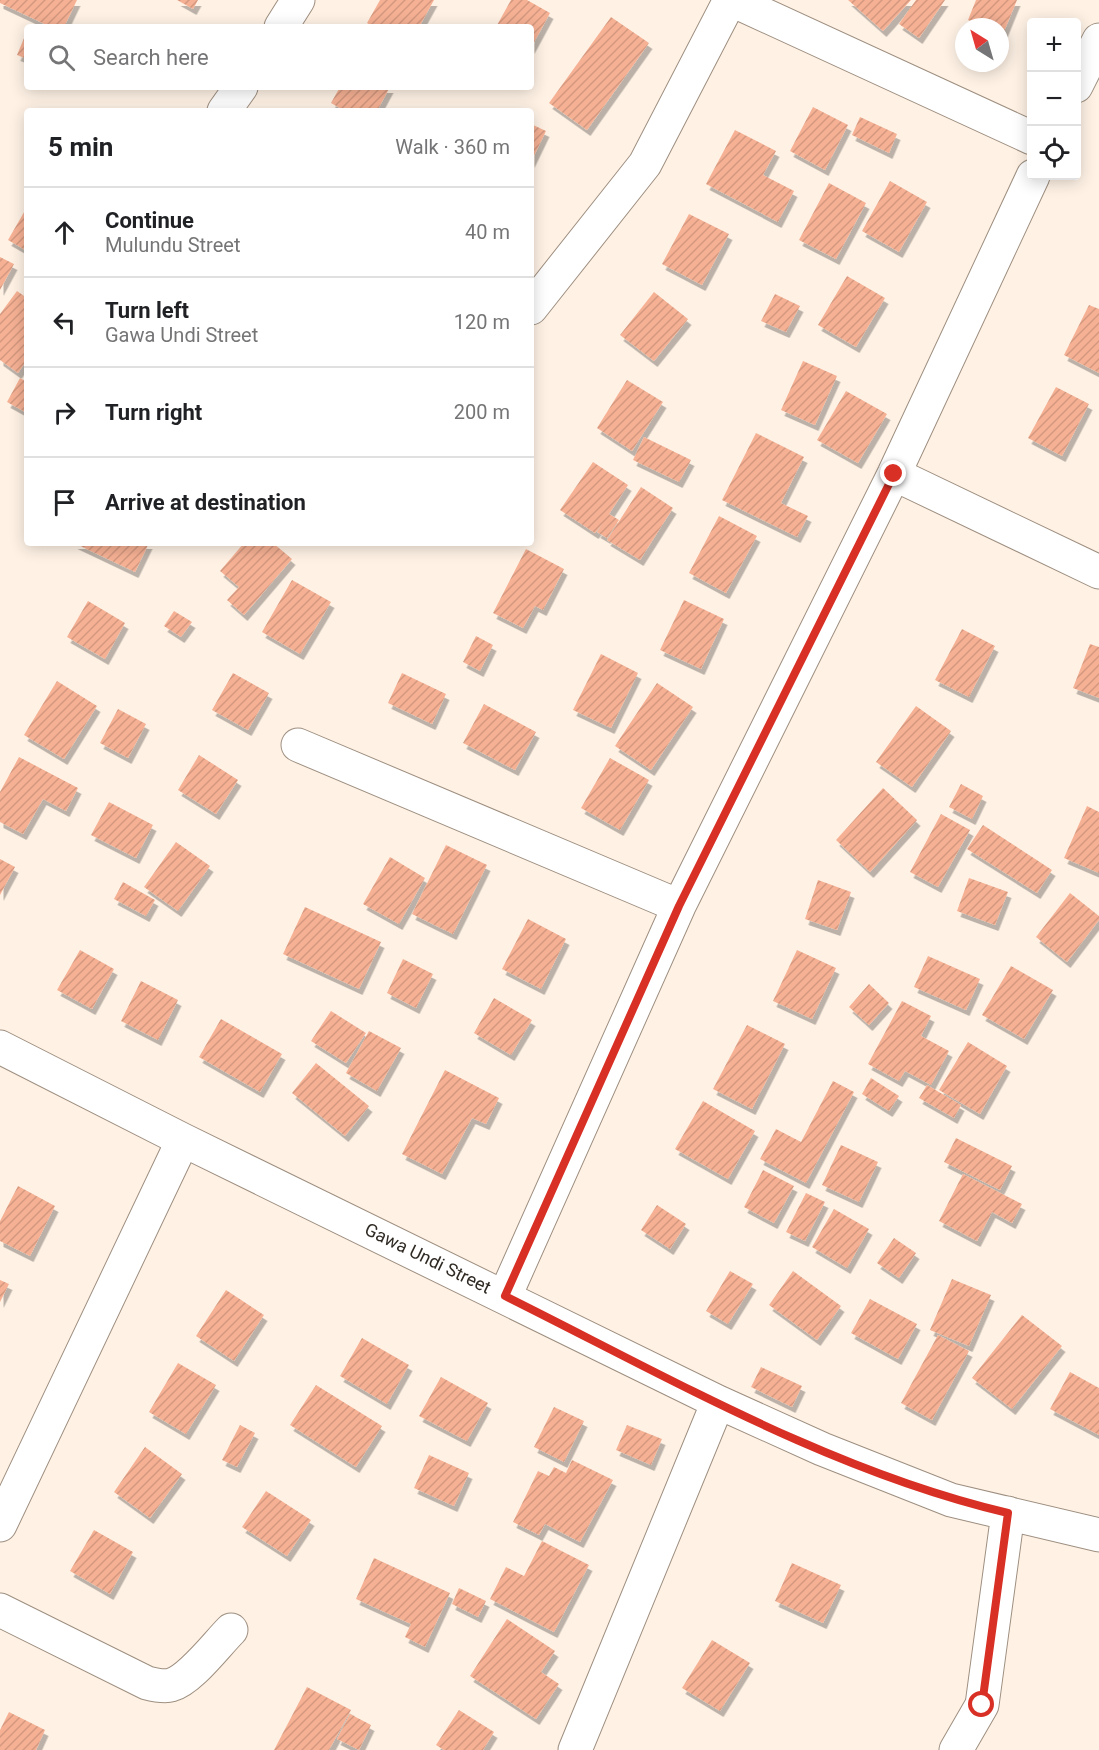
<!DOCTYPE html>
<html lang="en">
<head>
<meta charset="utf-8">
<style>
  body { margin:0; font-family:Roboto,sans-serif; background:#f2f2f2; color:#202124 }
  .controls { position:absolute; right:18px; top:18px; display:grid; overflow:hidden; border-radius:6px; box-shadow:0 3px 15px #0003 }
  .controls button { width:54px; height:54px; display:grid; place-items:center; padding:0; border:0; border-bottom:2px solid #e0e0e0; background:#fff; color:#202124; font:30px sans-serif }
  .compass { position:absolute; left:955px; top:18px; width:54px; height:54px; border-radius:50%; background:#fff; box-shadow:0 3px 15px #0003; rotate:323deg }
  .stop { position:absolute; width:18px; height:18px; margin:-14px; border:4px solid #d93025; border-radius:50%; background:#fff }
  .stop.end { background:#d93025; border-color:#fff; box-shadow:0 2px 6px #0008 }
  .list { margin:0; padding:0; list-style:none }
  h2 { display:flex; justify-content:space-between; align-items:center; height:78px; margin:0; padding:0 24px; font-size:26px }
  h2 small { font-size:20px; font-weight:400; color:#757577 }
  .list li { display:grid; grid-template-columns:39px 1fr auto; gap:18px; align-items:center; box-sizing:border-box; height:90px; padding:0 24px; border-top:2px solid #e0e0e0 }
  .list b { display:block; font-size:22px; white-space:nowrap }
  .list p { margin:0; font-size:20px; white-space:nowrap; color:#757577 }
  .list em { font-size:20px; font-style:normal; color:#757577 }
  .icon { flex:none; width:33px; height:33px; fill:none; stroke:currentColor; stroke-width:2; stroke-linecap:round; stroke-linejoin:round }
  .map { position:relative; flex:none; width:1099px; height:1750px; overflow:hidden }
  .search { position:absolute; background:#fff; box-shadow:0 3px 15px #0003; left:24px; top:24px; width:510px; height:66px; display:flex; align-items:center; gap:15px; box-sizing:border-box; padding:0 21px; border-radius:6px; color:#757577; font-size:22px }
  .panel { position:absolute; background:#fff; box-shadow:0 3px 15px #0003; left:24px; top:108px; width:510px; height:438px; border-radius:6px }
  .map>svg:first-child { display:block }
  .building { fill:url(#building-hatch); filter:url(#shadow) }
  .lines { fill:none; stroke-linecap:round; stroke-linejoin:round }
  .minor-casing { stroke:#9e8f80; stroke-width:35 }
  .minor { stroke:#fff; stroke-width:33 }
  .route { stroke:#d93025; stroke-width:8 }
  .labels { text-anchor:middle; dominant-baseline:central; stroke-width:4.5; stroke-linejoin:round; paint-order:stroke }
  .street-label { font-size:18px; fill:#302a24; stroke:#fff }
</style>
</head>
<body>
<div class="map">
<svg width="1099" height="1750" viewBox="0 0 1099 1750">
  <defs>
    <pattern id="building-hatch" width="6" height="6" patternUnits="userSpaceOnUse" patternTransform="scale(1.5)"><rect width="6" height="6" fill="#f6b194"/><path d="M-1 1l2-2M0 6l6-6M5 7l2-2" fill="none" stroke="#d3987f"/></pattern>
    <filter id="shadow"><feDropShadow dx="3.5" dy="6" stdDeviation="0" flood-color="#0004"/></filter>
  </defs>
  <rect width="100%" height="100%" fill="#fff2e5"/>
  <path class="building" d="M0,0H77L64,27H51L0,3Z
    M177,0H198L193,9Z
    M380,0H434L419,27H374L367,23Z
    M511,0H527L550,13L531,48V27H496Z
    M848,0H911L883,31Z
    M916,0H945L919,38L899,24Z
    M976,0H1017L1003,34L1000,33V27H985L968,20Z
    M611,17L649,43L587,130L549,103Z
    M27,31V59L17,55Z
    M340,87H390L377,111H345L331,103Z
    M813,107L848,125L825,170L790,151Z
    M860,117L897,134L889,153L852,135Z
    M531,124L546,131L531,162Z
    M735,130L776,151L763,175L794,191L778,222L706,184Z
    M890,181L927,202L899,252L862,231Z
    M829,183L866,203L836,259L799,240Z
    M27,207V251L8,240Z
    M689,214L729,234L702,285L662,264Z
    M0,257L14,264L0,290Z
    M847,276L885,298L856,347L818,325Z
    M17,291L27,298V360L18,373L0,360V314Z
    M654,292L688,319L654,361L620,335Z
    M775,294L800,306L786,332L761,321Z
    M1089,305L1099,309V373L1064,355Z
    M803,361L837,376L815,425L781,410Z
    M20,378L27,382V413L7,402Z
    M627,380L663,402L632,451L597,428Z
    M1056,387L1089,404L1062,456L1028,438Z
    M846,391L887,414L858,463L817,440Z
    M756,433L804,457L781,503L808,516L797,537L722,500Z
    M644,437L691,460L679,482L633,460Z
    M593,462L628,485L609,514L619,520L607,538L597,532L603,523L595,533L560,510Z
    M641,487L673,508L640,560L607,540Z
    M719,516L757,536L726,593L689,573Z
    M74,543H149L135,572Z
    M244,543H273L292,559L244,615L227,600L239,587L220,571Z
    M526,549L564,569L543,610L535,606L523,628L493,613Z
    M292,580L331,602L300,654L262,632Z
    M684,600L724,619L701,669L660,650Z
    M88,601L125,623L105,659L67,637Z
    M174,611L192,622L181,637L164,626Z
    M962,629L995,646L969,697L935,680Z
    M476,636L493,645L480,671L463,662Z
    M1090,644L1099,647V698L1073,688Z
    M601,654L638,673L611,728L573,710Z
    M233,673L269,693L248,730L212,710Z
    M402,673L446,694L432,724L388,703Z
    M57,681L97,706L64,759L24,735Z
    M657,683L693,707L651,770L615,746Z
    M484,704L536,732L515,770L463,743Z
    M916,706L951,731L912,787L876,762Z
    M118,709L146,724L128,758L100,743Z
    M199,755L238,780L216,814L178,790Z
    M19,757L78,788L66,811L43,799L23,834L0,822V792Z
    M610,758L649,780L620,830L581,808Z
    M961,784L983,796L972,819L949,807Z
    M883,788L917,820L870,872L836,840Z
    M109,802L153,825L136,858L91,835Z
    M1087,806L1099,812V873L1064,858Z
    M941,814L970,830L938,887L910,872Z
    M983,825L1052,870L1037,893L967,849Z
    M176,842L210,866L178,911L144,887Z
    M446,845L487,865L453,934L412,914Z
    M390,857L425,878L399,924L363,904Z
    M0,859L15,867L0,895Z
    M969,878L1008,892L995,925L957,911Z
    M818,880L851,892L837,930L805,919Z
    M123,882L155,900L146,916L114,899Z
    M1070,893L1099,916V920L1067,962L1036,937Z
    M305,907L381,942L359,989L283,954Z
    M528,919L566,939L541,989L502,969Z
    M80,950L114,969L92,1009L57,990Z
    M797,950L836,968L812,1019L773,1001Z
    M928,956L980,979L966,1010L914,987Z
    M403,959L433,974L416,1008L387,993Z
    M1011,966L1053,990L1024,1039L982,1015Z
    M141,981L178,1000L158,1040L121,1021Z
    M869,984L889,1003L869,1025L849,1007Z
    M494,998L532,1020L511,1055L474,1033Z
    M902,1001L931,1016L921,1036L949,1051L931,1085L905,1071L899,1081L868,1064Z
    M331,1011L366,1033L346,1063L311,1041Z
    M221,1019L282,1054L260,1092L199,1057Z
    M747,1025L785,1044L752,1109L713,1089Z
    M369,1031L401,1048L377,1091L346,1073Z
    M968,1042L1007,1066L980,1114L939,1090Z
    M316,1063L369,1106L345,1136L292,1093Z
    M445,1070L499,1098L486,1124L472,1118L442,1174L402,1154Z
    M871,1078L899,1096L889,1111L862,1094Z
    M833,1081L854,1092L806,1183L760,1159L776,1129L801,1142Z
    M927,1085L961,1105L954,1118L919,1098Z
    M703,1101L755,1131L728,1179L675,1149Z
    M956,1138L1012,1166L1000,1190L944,1162Z
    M841,1145L878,1162L859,1202L822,1185Z
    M763,1170L794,1186L774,1223L744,1207Z
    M963,1174L1022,1204L1012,1223L992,1212L977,1241L939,1221Z
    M18,1186L55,1206L30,1256L0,1241V1221Z
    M806,1193L825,1202L805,1241L786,1232Z
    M657,1205L686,1224L670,1249L641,1230Z
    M834,1209L869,1229L847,1268L812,1247Z
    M894,1238L916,1253L899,1278L877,1263Z
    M730,1271L753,1284L728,1324L706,1311Z
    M793,1271L841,1306L817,1340L769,1305Z
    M952,1279L991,1295L969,1346L930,1330Z
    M0,1280L9,1284L0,1302Z
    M226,1290L264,1315L234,1361L196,1336Z
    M870,1299L917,1324L898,1359L851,1333Z
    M1022,1315L1062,1346L1012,1409L972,1378Z
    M938,1335L969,1351L932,1420L901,1403Z
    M362,1338L409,1365L387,1404L340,1376Z
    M178,1363L216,1385L186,1434L149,1412Z
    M761,1367L802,1386L792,1407L751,1387Z
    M1070,1372L1099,1388V1435L1050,1409Z
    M441,1377L488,1403L467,1441L419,1416Z
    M316,1385L382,1426L356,1467L290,1425Z
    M554,1407L584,1421L564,1462L534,1447Z
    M240,1425L255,1433L237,1467L222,1460Z
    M627,1425L662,1439L651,1465L616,1450Z
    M145,1447L182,1474L150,1518L114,1492Z
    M429,1455L469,1473L454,1506L414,1488Z
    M572,1460L613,1480L580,1542L545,1524L539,1535L513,1522L538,1471L549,1476L554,1467L566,1473Z
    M266,1491L311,1520L287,1556L242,1527Z
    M94,1530L133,1552L110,1594L70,1571Z
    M542,1541L589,1565L554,1632L490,1599L506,1567L524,1576Z
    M374,1558L450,1593L425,1647L405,1637L411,1624L356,1599Z
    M792,1563L841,1585L823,1623L775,1601Z
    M459,1588L486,1601L478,1617L452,1604Z
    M507,1619L555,1651L541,1672L559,1684L536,1719L470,1676Z
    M712,1640L750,1663L720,1711L682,1688Z
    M307,1687L351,1710L329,1750H274Z
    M459,1710L494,1732L483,1750H444L436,1745Z
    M9,1712L45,1730L36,1750H0V1730Z
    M350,1714L371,1725L359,1750L337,1739Z"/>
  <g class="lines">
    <defs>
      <path id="minor" d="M732,0L1032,138
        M281,27L298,0
        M1076,86L1099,40
        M224,111L241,87
        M531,308L645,164L730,0
        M894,474L1099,572
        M298,745L679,906
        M0,1047L183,1140L718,1402L822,1449L951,1500L1099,1535
        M505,1296L679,906L894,474L1033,176
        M0,1525L183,1140
        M0,1610L147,1683C155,1685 164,1687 171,1685C190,1680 216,1645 231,1630
        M575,1750L718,1402
        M956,1750L982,1705L1008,1513"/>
    </defs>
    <use href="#minor" class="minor-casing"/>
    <use href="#minor" class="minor"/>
  </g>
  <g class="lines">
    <path class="route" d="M894,474L679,906L505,1296C666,1376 832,1472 1008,1513L982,1705"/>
  </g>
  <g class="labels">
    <g class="street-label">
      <text transform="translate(428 1258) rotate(26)">Gawa Undi Street</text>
    </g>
  </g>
</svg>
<div class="controls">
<button>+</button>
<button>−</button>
<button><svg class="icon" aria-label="locate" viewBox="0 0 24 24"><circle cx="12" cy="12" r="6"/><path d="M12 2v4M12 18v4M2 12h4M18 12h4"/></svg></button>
</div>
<svg class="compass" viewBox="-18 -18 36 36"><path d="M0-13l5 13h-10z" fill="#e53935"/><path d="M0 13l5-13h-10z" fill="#757577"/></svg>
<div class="stop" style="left:982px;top:1705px"></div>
<div class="stop end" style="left:894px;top:474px"></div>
<div class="search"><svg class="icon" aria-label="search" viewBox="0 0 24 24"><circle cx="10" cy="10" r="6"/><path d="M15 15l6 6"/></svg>Search here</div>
<section class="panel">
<h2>5 min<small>Walk · 360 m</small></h2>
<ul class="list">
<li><svg class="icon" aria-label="ahead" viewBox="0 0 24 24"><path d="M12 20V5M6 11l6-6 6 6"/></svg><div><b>Continue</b><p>Mulundu Street</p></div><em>40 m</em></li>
<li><svg class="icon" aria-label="left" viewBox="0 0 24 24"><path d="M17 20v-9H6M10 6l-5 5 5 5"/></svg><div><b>Turn left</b><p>Gawa Undi Street</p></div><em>120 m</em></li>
<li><svg class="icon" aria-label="right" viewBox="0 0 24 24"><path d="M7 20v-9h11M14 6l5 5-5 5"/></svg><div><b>Turn right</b></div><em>200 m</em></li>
<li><svg class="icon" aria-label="arrive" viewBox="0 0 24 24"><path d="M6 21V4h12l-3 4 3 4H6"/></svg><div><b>Arrive at destination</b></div></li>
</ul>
</section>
</div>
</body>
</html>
